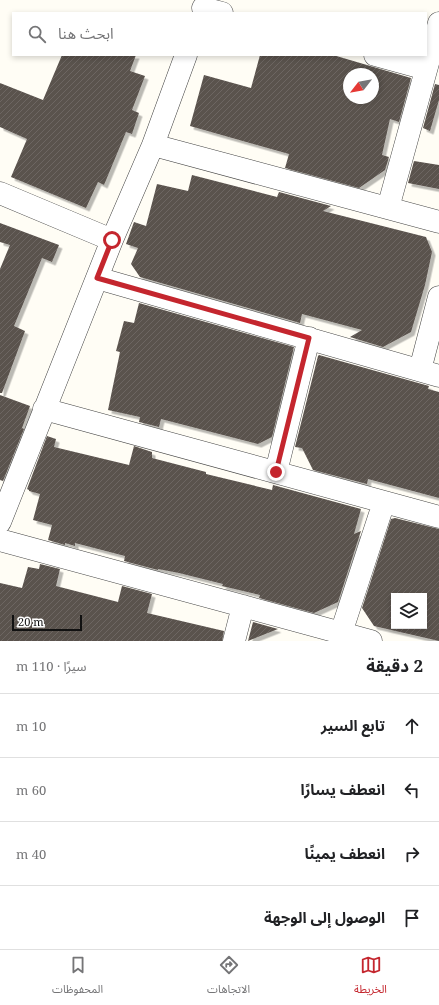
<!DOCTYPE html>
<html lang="ar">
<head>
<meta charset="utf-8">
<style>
  body { margin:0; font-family:"Noto Serif","Noto Sans Arabic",serif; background:#f6f6f6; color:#202124; direction:rtl }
  .controls { position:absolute; right:12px; bottom:12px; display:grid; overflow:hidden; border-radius:0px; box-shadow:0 2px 6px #0003 }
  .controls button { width:36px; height:36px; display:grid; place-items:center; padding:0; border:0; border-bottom:1px solid #e0e0e0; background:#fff; color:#202124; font:20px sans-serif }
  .compass { position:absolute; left:343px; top:68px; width:36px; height:36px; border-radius:50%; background:#fff; box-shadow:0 2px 6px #0003; rotate:239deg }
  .scale { position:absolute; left:12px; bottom:10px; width:70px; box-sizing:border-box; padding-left:4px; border:2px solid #111; border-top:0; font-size:11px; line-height:14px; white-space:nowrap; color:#111; -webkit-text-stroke:3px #fff; paint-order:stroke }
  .stop { position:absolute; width:12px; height:12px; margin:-9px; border:3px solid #c4262e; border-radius:50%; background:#fff }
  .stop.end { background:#c4262e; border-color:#fff; box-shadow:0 1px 4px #0008 }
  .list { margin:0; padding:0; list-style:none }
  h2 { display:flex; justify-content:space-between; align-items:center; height:52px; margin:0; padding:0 16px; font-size:17px }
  h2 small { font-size:13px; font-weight:400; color:#757577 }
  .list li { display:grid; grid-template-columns:26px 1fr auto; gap:12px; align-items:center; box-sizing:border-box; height:64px; padding:0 16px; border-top:1px solid #e0e0e0 }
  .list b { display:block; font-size:15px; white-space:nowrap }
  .list em { font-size:13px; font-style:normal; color:#757577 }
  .icon { flex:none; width:22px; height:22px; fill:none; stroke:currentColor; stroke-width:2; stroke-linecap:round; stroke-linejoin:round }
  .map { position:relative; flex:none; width:439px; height:641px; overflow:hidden; direction:ltr }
  .search { position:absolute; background:#fff; box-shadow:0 2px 6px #0003; left:12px; right:12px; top:12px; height:44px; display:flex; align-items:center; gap:10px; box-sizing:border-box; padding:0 14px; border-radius:0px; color:#757577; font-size:15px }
  .sheet { height:308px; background:#fff }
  nav { display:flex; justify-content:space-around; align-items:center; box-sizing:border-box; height:56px; border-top:1px solid #e0e0e0; background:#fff; font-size:11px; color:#757577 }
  nav a { display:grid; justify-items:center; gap:2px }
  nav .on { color:#c4262e }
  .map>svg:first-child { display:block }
  .building { fill:url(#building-hatch); fill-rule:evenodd; filter:url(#shadow) }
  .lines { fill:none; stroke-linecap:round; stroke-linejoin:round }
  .minor-casing { stroke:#444; stroke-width:23 }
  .minor { stroke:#fff; stroke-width:22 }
  .route { stroke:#c4262e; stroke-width:5 }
</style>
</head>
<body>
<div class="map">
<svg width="439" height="641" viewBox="0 0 439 641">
  <defs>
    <pattern id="building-hatch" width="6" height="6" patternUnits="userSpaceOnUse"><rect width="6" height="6" fill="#5a524d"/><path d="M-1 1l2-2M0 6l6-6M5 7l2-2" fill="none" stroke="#6d6662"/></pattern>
    <filter id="shadow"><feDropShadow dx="3.5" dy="3.5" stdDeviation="0" flood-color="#0004"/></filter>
  </defs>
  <rect width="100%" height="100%" fill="#fffdf5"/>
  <path class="building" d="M62,55H136L130,71L145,76L132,110L139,113L132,134L126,132L104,185L98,182L86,208L11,177L27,139L0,127V83L43,100Z
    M260,55H333L411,78L399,122L390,119L382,155L389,157L385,170L359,188L285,168L289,154L190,126L204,75L251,88ZM349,74H373V98H349Z
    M435,84L439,85V100L430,131L423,128Z
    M414,161L439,165V189L408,183Z
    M192,175L277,197L279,192L331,206L323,211L426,237L432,252L425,285L411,332L383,347L350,337L362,330L302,314L300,323L140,277L131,264L138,248L126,244L134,222L146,226L157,184L188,191Z
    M0,223L59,245L52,262L42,258L14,326L25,331L2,393H0V269L10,245L0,242Z
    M139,303L294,347L272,437L258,444L161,419L159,427L139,422L140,417L108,410L120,352L116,351L124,321L134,323Z
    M319,355L429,386L428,389L439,392V498L368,479L367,484L313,470L302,448L295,447L318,356Z
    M0,395L30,406L22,428L24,429L3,481L0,480Z
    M47,436L56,439L54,447L129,465L134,446L152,452V458L206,472V474L272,490L273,485L361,509L354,534L361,531L338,602L314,613L259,598L260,595L222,586L223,584L179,573L158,569V570L124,561L125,556L75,543V546L65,543V545L48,540L52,525L33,520L40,494L29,491V490L27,489Z
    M395,518L439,529V641L374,626L362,608L391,519ZM394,596H424V626H394Z
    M40,564L60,569L56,586L118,602L122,586L152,594L147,613L224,631L222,641H0V583L22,588L28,567L39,569Z
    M253,622L278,629L248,641Z"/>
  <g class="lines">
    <defs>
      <path id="minor" d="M203,8L222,13
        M375,55L426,69
        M153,145L439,222
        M0,193L112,240
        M388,208L439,23
        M97,278L439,376
        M420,370L439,297
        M44,409L439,517
        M276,472L309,338
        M0,522L112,240L153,145L186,55
        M0,540L371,641
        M341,633L384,502
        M234,641L243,606"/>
    </defs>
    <use href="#minor" class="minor-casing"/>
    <use href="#minor" class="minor"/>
  </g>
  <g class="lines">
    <path class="route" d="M112,240L97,278L309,338L276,472"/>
  </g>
</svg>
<div class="controls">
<button><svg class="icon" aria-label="layers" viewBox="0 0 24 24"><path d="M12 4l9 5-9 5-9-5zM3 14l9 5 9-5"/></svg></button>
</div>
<svg class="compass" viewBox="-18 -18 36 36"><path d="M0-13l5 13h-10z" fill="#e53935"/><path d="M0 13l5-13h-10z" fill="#757577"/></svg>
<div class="scale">20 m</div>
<div class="stop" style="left:112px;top:240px"></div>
<div class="stop end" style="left:276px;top:472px"></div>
<div class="search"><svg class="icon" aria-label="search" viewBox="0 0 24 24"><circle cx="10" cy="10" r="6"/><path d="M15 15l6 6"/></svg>ابحث هنا</div>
</div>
<section class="sheet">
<h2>2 دقيقة<small>سيرًا · 110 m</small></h2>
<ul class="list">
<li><svg class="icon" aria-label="ahead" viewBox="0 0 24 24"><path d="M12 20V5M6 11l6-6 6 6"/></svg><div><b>تابع السير</b></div><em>10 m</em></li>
<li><svg class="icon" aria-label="left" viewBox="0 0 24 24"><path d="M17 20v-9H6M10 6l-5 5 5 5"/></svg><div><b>انعطف يسارًا</b></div><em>60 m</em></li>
<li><svg class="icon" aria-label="right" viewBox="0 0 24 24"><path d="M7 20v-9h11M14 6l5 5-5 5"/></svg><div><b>انعطف يمينًا</b></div><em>40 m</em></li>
<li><svg class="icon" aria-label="arrive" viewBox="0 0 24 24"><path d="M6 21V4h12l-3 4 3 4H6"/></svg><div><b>الوصول إلى الوجهة</b></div></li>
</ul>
</section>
<nav>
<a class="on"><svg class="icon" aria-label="map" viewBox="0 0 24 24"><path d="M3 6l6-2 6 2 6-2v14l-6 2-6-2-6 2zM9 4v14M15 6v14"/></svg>الخريطة</a>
<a><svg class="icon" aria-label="directions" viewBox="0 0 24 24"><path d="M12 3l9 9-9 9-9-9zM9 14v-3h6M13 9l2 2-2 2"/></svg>الاتجاهات</a>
<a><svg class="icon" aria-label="saved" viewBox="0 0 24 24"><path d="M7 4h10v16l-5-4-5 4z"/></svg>المحفوظات</a>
</nav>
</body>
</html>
